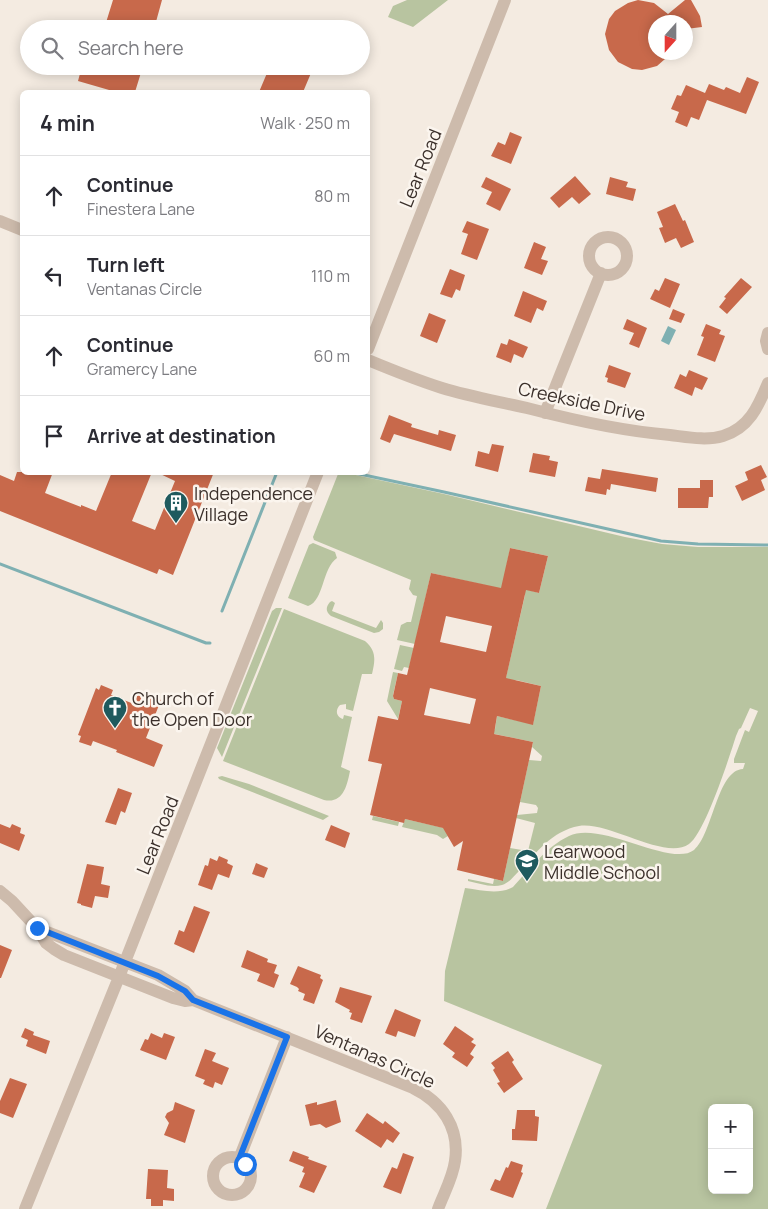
<!DOCTYPE html>
<html lang="en">
<head>
<meta charset="utf-8">
<style>
  body { margin:0; font-family:Manrope,sans-serif; background:#f7f7f7; color:#2b2b33 }
  .controls { position:absolute; right:15px; bottom:15px; display:grid; overflow:hidden; border-radius:8px; box-shadow:0 2px 12px #0003 }
  .controls button { width:45px; height:45px; display:grid; place-items:center; padding:0; border:0; border-bottom:1px solid #e1e1e2; background:#fff; color:#2b2b33; font:25px sans-serif }
  .compass { position:absolute; left:648px; top:15px; width:45px; height:45px; border-radius:50%; background:#fff; box-shadow:0 2px 12px #0003; rotate:201deg }
  .stop { position:absolute; width:15px; height:15px; margin:-11px; border:4px solid #1a73e8; border-radius:50%; background:#fff }
  .stop.end { background:#1a73e8; border-color:#fff; box-shadow:0 1px 5px #0008 }
  .list { margin:0; padding:0; list-style:none }
  h2 { display:flex; justify-content:space-between; align-items:center; height:65px; margin:0; padding:0 20px; font-size:21px }
  h2 small { font-size:16px; font-weight:400; color:#7c7c81 }
  .list li { display:grid; grid-template-columns:32px 1fr auto; gap:15px; align-items:center; box-sizing:border-box; height:80px; padding:0 20px; border-top:1px solid #e1e1e2 }
  .list b { display:block; font-size:19px; white-space:nowrap }
  .list p { margin:0; font-size:16px; white-space:nowrap; color:#7c7c81 }
  .list em { font-size:16px; font-style:normal; color:#7c7c81 }
  .icon { flex:none; width:28px; height:28px; fill:none; stroke:currentColor; stroke-width:2; stroke-linecap:round; stroke-linejoin:round }
  .map { position:relative; flex:none; width:768px; height:1209px; overflow:hidden }
  .search { position:absolute; background:#fff; box-shadow:0 2px 12px #0003; left:20px; top:20px; width:350px; height:55px; display:flex; align-items:center; gap:12px; box-sizing:border-box; padding:0 18px; border-radius:28px; color:#7c7c81; font-size:19px }
  .panel { position:absolute; background:#fff; box-shadow:0 2px 12px #0003; left:20px; top:90px; width:350px; height:385px; border-radius:8px }
  .map>svg:first-child { display:block }
  .green { fill:#b8c4a0; fill-rule:evenodd }
  .water { fill:#7fb0b2 }
  .lines { fill:none; stroke-linecap:round; stroke-linejoin:round }
  .stream { stroke:#7fb0b2; stroke-width:3 }
  .building { fill:#c8694b; fill-rule:evenodd }
  .minor { stroke:#cdbbac; stroke-width:12 }
  .route { stroke:#1a73e8; stroke-width:6 }
  .labels { text-anchor:middle; dominant-baseline:central; stroke-width:5; stroke-linejoin:round; paint-order:stroke }
  .street-label { font-size:18px; fill:#3b302b; stroke:#fbf5ee }
  .poi-label { font-size:18px; fill:#3b302b; stroke:#fbf5ee; text-anchor:start }
</style>
</head>
<body>
<div class="map">
<svg width="768" height="1209" viewBox="0 0 768 1209">
  <rect width="100%" height="100%" fill="#f4ebe1"/>
  <path class="green" d="M407,0H448L413,27L388,17L393,6Z
    M342,472L444,494L625,537L662,544L698,547H768V1209H546L602,1065L444,1001L445,971L465,888C482,890 498,895 513,887C530,869 546,847 569,836C601,820 671,868 694,850C713,834 717,770 743,769L745,763H734V759L745,730L749,732L758,711L750,708L741,728L739,729L736,736C729,758 705,833 689,844C665,861 609,821 579,826C552,831 537,852 519,871C514,876 509,883 502,885C491,888 478,883 468,881V879L493,884L494,879L503,881L510,848L528,851L535,823L516,818L517,815L537,813L538,808L536,805L520,802L529,760L541,761L542,756L532,747L533,742L490,733L495,729L497,716L533,724L541,686L516,680L504,686L525,595V589L539,593L548,556L510,548L502,589L431,573L415,644L397,640L401,625L407,622H411L417,596L413,595L409,589L411,580L314,540L313,537L338,474ZM712,1108H749V1190H712Z
    M313,543L335,552L337,558C322,568 324,601 308,606L288,598L309,545Z
    M332,601L335,603L332,611L376,628L381,620L383,623V629L379,632L374,633L331,616C325,611 326,607 330,602Z
    M276,608H282L222,757L217,748L272,611Z
    M284,609L365,641C377,651 375,661 372,674H362L353,711L346,709V704L340,705C335,710 336,717 343,719L344,715L352,717L341,767L350,771C347,786 343,804 324,800L223,761Z
    M400,645L414,648L409,668L404,667L402,671L394,669Z
    M393,672L398,673L393,695L394,699L402,701L398,719L387,701Z
    M222,776L249,784L329,816L323,820L219,779L218,777Z
    M373,816L399,822L398,826L372,820Z
    M405,819L453,830V833L443,839L437,835L402,827Z"/>
  <path class="water" d="M668,326L676,330L669,345L661,341Z"/>
  <g class="lines">
    <path class="stream" d="M350,472L444,492L661,541L698,544L768,545
      M0,564L206,643H210
      M222,611L277,472"/>
  </g>
  <path class="building" d="M113,0H162L154,29H104Z
    M638,0L654,3L668,14L685,0H691L700,16L702,27L686,29V22H656V52H673L657,66L642,70L632,69L618,62L609,50L605,34L609,19L615,11L628,3Z
    M82,66H143L135,92H116L78,81Z
    M270,66H314L303,92H259Z
    M747,77L759,82L746,114L707,100L699,120L691,117L687,127L675,122L679,112L671,109L677,95L681,96L686,85L705,93L709,84L724,90L726,87L740,93Z
    M510,132L522,137L511,164L491,156L498,142L505,145Z
    M575,176L591,194L579,204L572,197L559,208L550,198Z
    M486,177L511,189L500,211L486,204L492,192L481,187Z
    M610,177L628,182L626,187L636,189L633,201L606,194Z
    M675,204L683,221L685,220L694,242L681,248L676,238L665,243L659,228L663,227L657,212Z
    M467,221L489,229L477,260L461,254L468,234L462,232Z
    M534,242L546,247L541,259L548,261L542,275L524,268Z
    M450,269L465,275L460,291L456,289L452,298L440,294Z
    M665,278L680,284L670,308L650,299L655,289L659,291Z
    M741,278L752,287L727,314L719,307L726,298L724,297Z
    M523,291L547,301L543,311L537,308L531,323L514,316Z
    M673,309L685,314L681,323L669,319Z
    M429,313L446,320L437,343L420,336Z
    M627,319L647,328L639,348L629,344L634,333L623,329Z
    M706,324L721,330L719,334L725,336L715,362L697,355L704,337L701,336Z
    M509,339L528,347L523,358L514,354L511,363L496,357L501,343L507,345Z
    M609,365L631,373L625,388L607,382L608,378L605,377Z
    M689,370L708,378L702,390L695,387L692,396L674,388L680,374L686,377Z
    M389,415L412,424L411,427L438,435L439,430L456,435L451,451L394,434L390,443L380,439Z
    M492,444L504,446L498,472L475,466L478,451L489,454Z
    M533,453L550,456L549,460L558,462L555,477L529,472Z
    M761,465L767,477L761,480L765,490L742,501L735,486L748,480L745,472Z
    M602,469L658,478L656,492L611,484L610,490L607,489L606,495L585,491L588,477L600,479Z
    M17,472H53L45,493L81,507V505L96,511L112,472H152L132,521L155,530L175,481L156,472H214L173,575L159,569L157,574L0,511V475L14,481Z
    M700,480H713V497H709L708,508H678V488H700Z
    M510,548L548,556L539,593L526,590L506,678L541,686L533,725L497,716L494,734L533,742L503,881L457,870L463,841L454,847L443,828L405,819L404,823L370,815L382,764L368,761L378,716L398,720L402,701L394,699L393,696L398,673L407,675L431,573L501,588ZM446,616L492,626L486,652L440,642ZM430,688L476,699L470,724L424,715Z
    M101,685L113,690L111,695L134,704L139,691L161,700L146,738L163,745L154,767L116,752L117,750L93,741L91,746L79,742L81,736L78,735L96,688L99,690Z
    M118,788L132,793L125,813L121,811L116,825L105,822Z
    M0,824L10,828L12,824L21,828L20,833L25,835L19,851L0,843Z
    M331,825L350,833L345,848L325,840Z
    M219,856L228,860L227,863L233,866L229,878L218,874L212,890L198,885L205,865L208,866L210,858L217,861Z
    M256,863L268,868L264,878L252,874Z
    M87,864L104,867L101,884L110,886L108,898L95,896L92,908L81,905V904L77,903Z
    M194,906L210,912L194,953L174,944L179,930L184,932Z
    M0,945L12,950L1,978H0Z
    M247,950L268,959L267,962L277,965L274,973L279,975L274,988L257,981L260,974L241,967Z
    M298,966L321,975L320,978L323,980L314,1004L303,1000L305,994L298,991L299,989L297,987L290,984Z
    M340,987L372,996L362,1023L350,1019L352,1013L349,1012L350,1010L335,1002Z
    M395,1009L421,1020L415,1037L398,1031L396,1037L385,1033Z
    M455,1026L474,1039L471,1042L476,1045L470,1054L474,1057L467,1067L452,1057L455,1053L443,1044Z
    M25,1028L34,1032L33,1035L50,1041L46,1054L26,1046L28,1040L21,1037Z
    M151,1033L162,1038L164,1033L175,1037L166,1060L140,1050L145,1039L148,1040Z
    M205,1049L216,1053L212,1061L229,1068L222,1085L215,1082L213,1088L203,1084L205,1080L195,1076Z
    M508,1051L514,1060L512,1062L523,1079L504,1093L497,1083L500,1082L493,1070L495,1068L491,1063Z
    M10,1078L27,1084L13,1118L0,1113V1101Z
    M336,1100L341,1122L326,1128L320,1124L310,1126L305,1105L317,1102V1105Z
    M175,1102L195,1110L185,1143L164,1135L169,1123L165,1117L167,1113L173,1110Z
    M517,1110H535V1116L539,1117L537,1141L512,1140V1129H515Z
    M367,1113L383,1124L385,1121L400,1133L393,1143L387,1139L381,1148L355,1131Z
    M293,1151L309,1157L308,1159L327,1166L314,1193L299,1187L305,1173L302,1172L304,1167L289,1161Z
    M403,1153L414,1157L401,1194L383,1187L392,1167L397,1169Z
    M511,1161L523,1165L521,1172L523,1173L513,1198L490,1190L495,1179L500,1181L506,1167L508,1168Z
    M148,1169L168,1170L167,1188L174,1189V1201L163,1200V1206H151V1199H146Z"/>
  <g class="lines">
    <path class="minor" d="M0,221L22,230
      M589 256a19 19 0 1 1 38 0a19 19 0 1 1-38 0Z
      M768,333L766,341L768,349
      M368,349L505,0
      M368,360C392,370 417,380 442,388C471,397 502,402 531,409C577,421 623,431 670,435C687,437 706,441 723,436C749,428 758,407 768,383
      M545,413L601,273
      M0,891L12,901L37,928L46,943L54,949L64,955L173,998L185,1001L193,1000
      M37,928L158,975L185,991L193,1000L413,1088C442,1102 460,1128 455,1161C453,1177 444,1193 438,1209
      M213 1176a19 19 0 1 1 38 0a19 19 0 1 1-38 0Z
      M239,1159L287,1037
      M25,1209L119,977L318,472"/>
  </g>
  <g class="lines">
    <path class="route" d="M37,928L158,976L185,991L193,1000L287,1037L239,1159L245,1164"/>
  </g>
  <defs>
    <symbol id="building-pin" viewBox="-11 -11 22 30"><path d="M0 17L-7.5 6A9.5 9.5 0 1 1 7.5 6Z" fill="#1f5a5e" stroke="#fbf5ee"/><path d="M-4-6H4V6H1V3H-1V6H-4ZM-2.5-4.3h1.7v1.8h-1.7ZM.8-4.3h1.7v1.8H.8ZM-2.5-1h1.7V.8h-1.7ZM.8-1h1.7V.8H.8Z" fill="#fff"/></symbol>
    <symbol id="church-pin" viewBox="-11 -11 22 30"><path d="M0 17L-7.5 6A9.5 9.5 0 1 1 7.5 6Z" fill="#1f5a5e" stroke="#fbf5ee"/><path d="M-1.2-6h2.4v3.5h3.3v2.4h-3.3V6h-2.4V-.1h-3.3v-2.4h3.3Z" fill="#fff"/></symbol>
    <symbol id="school-pin" viewBox="-11 -11 22 30"><path d="M0 17L-7.5 6A9.5 9.5 0 1 1 7.5 6Z" fill="#1f5a5e" stroke="#fbf5ee"/><path d="M0-5L7-2L0 1L-7-2ZM-4 1L0 2.5L4 1V4Q0 6-4 4Z" fill="#fff"/></symbol>
  </defs>
  <g fill-rule="evenodd">
    <use href="#building-pin" x="162" y="489" width="28" height="38"/>
    <use href="#church-pin" x="101" y="694" width="28" height="38"/>
    <use href="#school-pin" x="513" y="847" width="28" height="38"/>
  </g>
  <g class="labels">
    <g class="street-label">
      <text transform="translate(420 168) rotate(-68)">Lear Road</text>
      <text transform="translate(582 401) rotate(12)">Creekside Drive</text>
      <text transform="translate(157 835) rotate(-68)">Lear Road</text>
      <text transform="translate(375 1056) rotate(24)">Ventanas Circle</text>
    </g>
    <g class="poi-label">
      <text x="194" y="493">Independence<tspan x="194" dy="21">Village</tspan></text>
      <text x="132" y="698">Church of<tspan x="132" dy="21">the Open Door</tspan></text>
      <text x="544" y="851">Learwood<tspan x="544" dy="21">Middle School</tspan></text>
    </g>
  </g>
</svg>
<div class="controls">
<button>+</button>
<button>−</button>
</div>
<svg class="compass" viewBox="-18 -18 36 36"><path d="M0-13l5 13h-10z" fill="#e53935"/><path d="M0 13l5-13h-10z" fill="#7c7c81"/></svg>
<div class="stop" style="left:245px;top:1164px"></div>
<div class="stop end" style="left:37px;top:928px"></div>
<div class="search"><svg class="icon" aria-label="search" viewBox="0 0 24 24"><circle cx="10" cy="10" r="6"/><path d="M15 15l6 6"/></svg>Search here</div>
<section class="panel">
<h2>4 min<small>Walk · 250 m</small></h2>
<ul class="list">
<li><svg class="icon" aria-label="ahead" viewBox="0 0 24 24"><path d="M12 20V5M6 11l6-6 6 6"/></svg><div><b>Continue</b><p>Finestera Lane</p></div><em>80 m</em></li>
<li><svg class="icon" aria-label="left" viewBox="0 0 24 24"><path d="M17 20v-9H6M10 6l-5 5 5 5"/></svg><div><b>Turn left</b><p>Ventanas Circle</p></div><em>110 m</em></li>
<li><svg class="icon" aria-label="ahead" viewBox="0 0 24 24"><path d="M12 20V5M6 11l6-6 6 6"/></svg><div><b>Continue</b><p>Gramercy Lane</p></div><em>60 m</em></li>
<li><svg class="icon" aria-label="arrive" viewBox="0 0 24 24"><path d="M6 21V4h12l-3 4 3 4H6"/></svg><div><b>Arrive at destination</b></div></li>
</ul>
</section>
</div>
</body>
</html>
